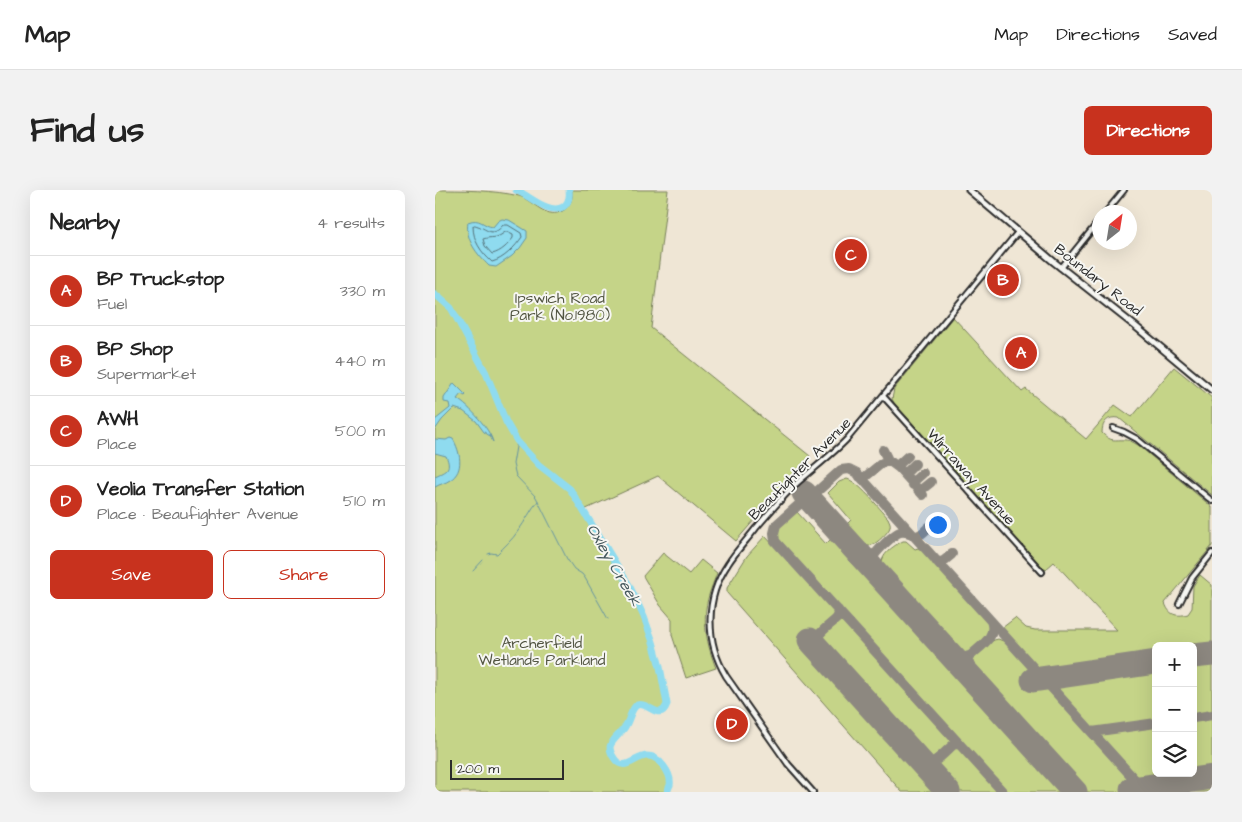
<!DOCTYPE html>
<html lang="en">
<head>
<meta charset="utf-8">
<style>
  body { margin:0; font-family:"Architects Daughter",sans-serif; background:#f2f2f2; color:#222 }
  .controls { position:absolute; right:15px; bottom:15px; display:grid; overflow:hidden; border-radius:8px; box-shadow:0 5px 20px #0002 }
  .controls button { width:45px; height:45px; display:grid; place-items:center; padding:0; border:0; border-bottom:1px solid #e0e0e0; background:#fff; color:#222; font:25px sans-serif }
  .compass { position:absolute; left:657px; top:15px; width:45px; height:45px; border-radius:50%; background:#fff; box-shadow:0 5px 20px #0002; rotate:30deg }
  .scale { position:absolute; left:15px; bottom:12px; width:114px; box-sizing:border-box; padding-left:5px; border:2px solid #2b2b2b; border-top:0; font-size:14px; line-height:18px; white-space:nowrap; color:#2b2b2b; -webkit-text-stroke:4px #f6f6f2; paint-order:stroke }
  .you { position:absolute; left:502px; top:334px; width:18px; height:18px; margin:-12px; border:4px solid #fff; border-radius:50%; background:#1a73e8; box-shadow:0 0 0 8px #1a73e833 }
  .badge { display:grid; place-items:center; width:32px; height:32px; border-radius:50%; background:#c8321e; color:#fff; font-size:16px; font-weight:700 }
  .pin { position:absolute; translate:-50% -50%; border:2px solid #fff; box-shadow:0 1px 5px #0006 }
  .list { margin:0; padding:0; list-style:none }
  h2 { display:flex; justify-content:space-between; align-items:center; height:65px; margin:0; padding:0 20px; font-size:21px }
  h2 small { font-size:16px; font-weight:400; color:#767676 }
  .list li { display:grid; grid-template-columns:32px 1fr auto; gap:15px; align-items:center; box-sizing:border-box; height:70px; padding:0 20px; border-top:1px solid #e0e0e0 }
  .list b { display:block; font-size:19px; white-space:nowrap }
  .list p { margin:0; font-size:16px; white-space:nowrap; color:#767676 }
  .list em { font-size:16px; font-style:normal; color:#767676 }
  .actions { display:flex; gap:10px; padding:15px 20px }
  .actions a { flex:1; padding:11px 0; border:1px solid #c8321e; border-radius:8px; text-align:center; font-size:18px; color:#c8321e }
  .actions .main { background:#c8321e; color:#fff }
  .icon { flex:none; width:28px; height:28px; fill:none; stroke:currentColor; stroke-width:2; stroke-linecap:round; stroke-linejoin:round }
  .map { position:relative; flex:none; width:777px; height:602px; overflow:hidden; border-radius:8px }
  header { display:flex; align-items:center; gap:30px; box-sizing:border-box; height:70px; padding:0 25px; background:#fff; border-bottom:1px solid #e0e0e0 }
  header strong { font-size:24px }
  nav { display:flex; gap:28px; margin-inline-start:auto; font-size:18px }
  .intro { display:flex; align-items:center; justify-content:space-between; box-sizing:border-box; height:120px; padding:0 30px }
  h1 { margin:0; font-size:35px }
  .button { padding:12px 22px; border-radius:8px; background:#c8321e; color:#fff; font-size:18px; font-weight:700 }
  main { display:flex; gap:30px; padding:0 30px }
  aside { flex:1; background:#fff; border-radius:8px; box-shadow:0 5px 20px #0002 }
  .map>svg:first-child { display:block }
  .green { fill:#c5d488; stroke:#78805a }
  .water { fill:#8fdbef; stroke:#6795a1 }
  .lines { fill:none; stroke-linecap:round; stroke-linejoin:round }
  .shore { stroke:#537179; stroke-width:1 }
  .stream { stroke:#6795a1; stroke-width:1 }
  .river { stroke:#8fdbef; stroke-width:7 }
  .taxiway { stroke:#8d8880; stroke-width:10 }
  .runway { stroke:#8d8880; stroke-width:25 }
  .street-casing { stroke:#2b2b2b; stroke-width:8 }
  .secondary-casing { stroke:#2b2b2b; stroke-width:9 }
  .street { stroke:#f6f6f2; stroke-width:4 }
  .secondary { stroke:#f6f6f2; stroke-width:5 }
  .labels { text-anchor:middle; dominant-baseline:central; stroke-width:4; stroke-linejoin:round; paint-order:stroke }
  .street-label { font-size:15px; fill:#2b2b2b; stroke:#f6f6f2 }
  .park-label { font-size:15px; fill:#525542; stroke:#f6f6f2 }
  .water-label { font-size:16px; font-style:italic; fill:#44575c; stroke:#f6f6f2 }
</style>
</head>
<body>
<header>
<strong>Map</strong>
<nav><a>Map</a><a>Directions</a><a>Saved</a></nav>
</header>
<div class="intro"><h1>Find us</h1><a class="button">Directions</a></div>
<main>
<aside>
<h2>Nearby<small>4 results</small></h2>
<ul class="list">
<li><span class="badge">A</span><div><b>BP Truckstop</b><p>Fuel</p></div><em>330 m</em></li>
<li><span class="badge">B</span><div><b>BP Shop</b><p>Supermarket</p></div><em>440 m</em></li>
<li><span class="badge">C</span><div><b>AWH</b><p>Place</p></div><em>500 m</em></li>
<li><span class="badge">D</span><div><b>Veolia Transfer Station</b><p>Place · Beaufighter Avenue</p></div><em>510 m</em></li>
</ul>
<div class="actions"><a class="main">Save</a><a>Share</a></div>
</aside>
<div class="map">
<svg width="777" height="602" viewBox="0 0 777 602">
  <rect width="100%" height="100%" fill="#efe6d5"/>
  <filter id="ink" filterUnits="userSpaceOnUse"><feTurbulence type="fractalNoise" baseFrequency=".02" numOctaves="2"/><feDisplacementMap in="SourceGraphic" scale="10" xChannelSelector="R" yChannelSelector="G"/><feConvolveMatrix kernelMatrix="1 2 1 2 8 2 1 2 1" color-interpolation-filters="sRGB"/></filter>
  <g filter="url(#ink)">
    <path class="green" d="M0,0C26,0 60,0 84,6C96,10 109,26 122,23C133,21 139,10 137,0H233L216,138L375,266L301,351L223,286L149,320C169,355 192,388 208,425C216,444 224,471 228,492C230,501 235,513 227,521C218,523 209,512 202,515C196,519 195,530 191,536C188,542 176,551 175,557C175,561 178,568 181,571C193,581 201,565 213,566C224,567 236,584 235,595C234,597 233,600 232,602H0Z
      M518,127L587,202L591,199L651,249L680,215L697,227L739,177L777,208L776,212L777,213V305L684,228C673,226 667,232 667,243C677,253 679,249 691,250C695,250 699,253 703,255L777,317V356L730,413C734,425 741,427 753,424L757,418L758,396L765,385L777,395V602H737L749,600L747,583H758V456H721V583H741L705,589L624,501V498L628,495L650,491L647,474L608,479H604L567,438L580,428L591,438L600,440H682L619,372L610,380L459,213L457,209L459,199Z
      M412,289C424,292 444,318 453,328C454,331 456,333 455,337C454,342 442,353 437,355C433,357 432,356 428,356L410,336L416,330L393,303L404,292Z
      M360,322H362L391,354L397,348L628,602H572L344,352C337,337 351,330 360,322Z
      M330,346L400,422V425L398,429L368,456L404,494L410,496L506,602H467L292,403V398L312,366Z
      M468,351H471L480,359L483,358L488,361L554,434C556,447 541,457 531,464H527L447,376C445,365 458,356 468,351Z
      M228,363L254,384L266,370L282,383C279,391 276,398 274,405C266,430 272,455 281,478L251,488L237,445V429L225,415L208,386Z
      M405,431L409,432L516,550L515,554L497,570L495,571L491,569L418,488L417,482L388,450C387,442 398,435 405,431Z
      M563,449L571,452L596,480L599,499L612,497L695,590L697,602H652L535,473C538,465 554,450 563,449Z
      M521,557L524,558L564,602H521L500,579V576L501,573L518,558Z"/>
    <path class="water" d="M67,29L74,30L92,41V48L85,58L77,66L61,77L54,76C42,64 30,50 33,32C45,27 48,36 58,37L63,31Z
      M19,193L31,205L30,206L26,204L22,209C34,216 55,239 58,252L55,246L49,242L41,231L28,221L19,218L7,230L0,240V230L15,218L14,213L9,212V208Z
      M15,248L18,249C25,261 30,281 15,290C11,293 5,294 0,297V286C11,281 17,279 11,266L0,263V249L11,250Z"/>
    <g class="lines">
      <path class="shore" d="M40,35C52,38 57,49 68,35H73L86,43L87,47C80,57 69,69 57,72C46,62 38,51 38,36Z
        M70,42H72L78,45V48C73,55 66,62 57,64L50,56L48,49C57,46 61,50 70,42Z"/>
      <path class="stream" d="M82,251L78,274L81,286L101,307L132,369L139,379L147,384L150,388L173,429
        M53,364L56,363L62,364C70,356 77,350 83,341C91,331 95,320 103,311
        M38,381L48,370"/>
      <path class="river" d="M81,0C95,6 114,25 128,17C134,13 135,7 134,0
        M0,104L16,118L20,125L51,183L71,232L82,251L104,275L135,299L194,395L209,427L218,452L225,477L232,514C225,533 213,511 202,515C196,518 195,529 191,535C188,542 176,550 175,557C175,560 177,565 179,568C189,584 201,565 213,566C224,566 237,584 235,595C234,597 233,600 232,602"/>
      <path class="taxiway" d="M448,260L452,268L450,272
        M460,275H463L473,266
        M471,286V283L480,274
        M425,287H430L447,273L451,272H456L464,278L488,305
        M478,295L479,291L488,283
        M483,300H486L496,292
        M366,313L370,311L376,312L398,336
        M402,340C412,351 425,372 441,363
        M478,345C485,348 489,341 494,337
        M501,371C508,374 512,368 517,364
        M463,407L439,380C437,376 436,372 438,368C440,362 459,344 465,342C470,341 473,342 477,344
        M556,431C563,447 544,457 534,467C531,471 530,474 531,479C533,486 551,504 557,510
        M493,440L519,467L526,469L534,466
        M393,470C390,466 385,461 382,457C376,446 396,435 402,428L404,424L403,420
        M758,528L777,525
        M657,542L721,533
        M475,559C479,563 483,571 489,573C497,578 512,560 518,555L521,554L525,555
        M499,572C493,583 503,590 509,598
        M568,602L340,351L339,343L341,335L368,311L377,306L406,280L414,279L422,283L711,602"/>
      <path class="runway" d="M369,303L640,602
        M375,450L513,602
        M758,466L777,464
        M598,490L721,472
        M697,599L777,587"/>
      <defs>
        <path id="street" d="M671,22L689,0
          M626,78L664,31
          M448,206L607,382
          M678,238L689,242L702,249L777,311
          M744,414L757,388L777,363
          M378,602L353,574L291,486C270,451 270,408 293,374C301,361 312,350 321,338C334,323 347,307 362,293C379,278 398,264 413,248L583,42"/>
        <path id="secondary" d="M534,0L619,72L700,136L777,200"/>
      </defs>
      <use href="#street" class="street-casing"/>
      <use href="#secondary" class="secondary-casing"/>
      <use href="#street" class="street"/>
      <use href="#secondary" class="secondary"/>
    </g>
  </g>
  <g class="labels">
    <g class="street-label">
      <text transform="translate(663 90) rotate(38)">Boundary Road</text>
      <text transform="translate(365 279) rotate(-45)">Beaufighter Avenue</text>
      <text transform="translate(536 287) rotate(48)">Wirraway Avenue</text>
    </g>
    <g class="park-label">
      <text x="125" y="108">Ipswich Road<tspan x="125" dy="17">Park (No.1980)</tspan></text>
      <text x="107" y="453">Archerfield<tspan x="107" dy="17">Wetlands Parkland</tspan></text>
    </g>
    <g class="water-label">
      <text transform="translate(179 375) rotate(60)">Oxley Creek</text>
    </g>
  </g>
</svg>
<div class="controls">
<button>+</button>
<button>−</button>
<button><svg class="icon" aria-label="layers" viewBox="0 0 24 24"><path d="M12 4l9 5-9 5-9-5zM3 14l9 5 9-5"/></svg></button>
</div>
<svg class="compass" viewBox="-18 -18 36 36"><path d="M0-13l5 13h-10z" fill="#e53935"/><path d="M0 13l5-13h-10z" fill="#767676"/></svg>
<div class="scale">200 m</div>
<div class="you"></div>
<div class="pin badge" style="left:586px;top:163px">A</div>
<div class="pin badge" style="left:568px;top:90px">B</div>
<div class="pin badge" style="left:416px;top:65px">C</div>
<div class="pin badge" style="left:297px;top:534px">D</div>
</div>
</main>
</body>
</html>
